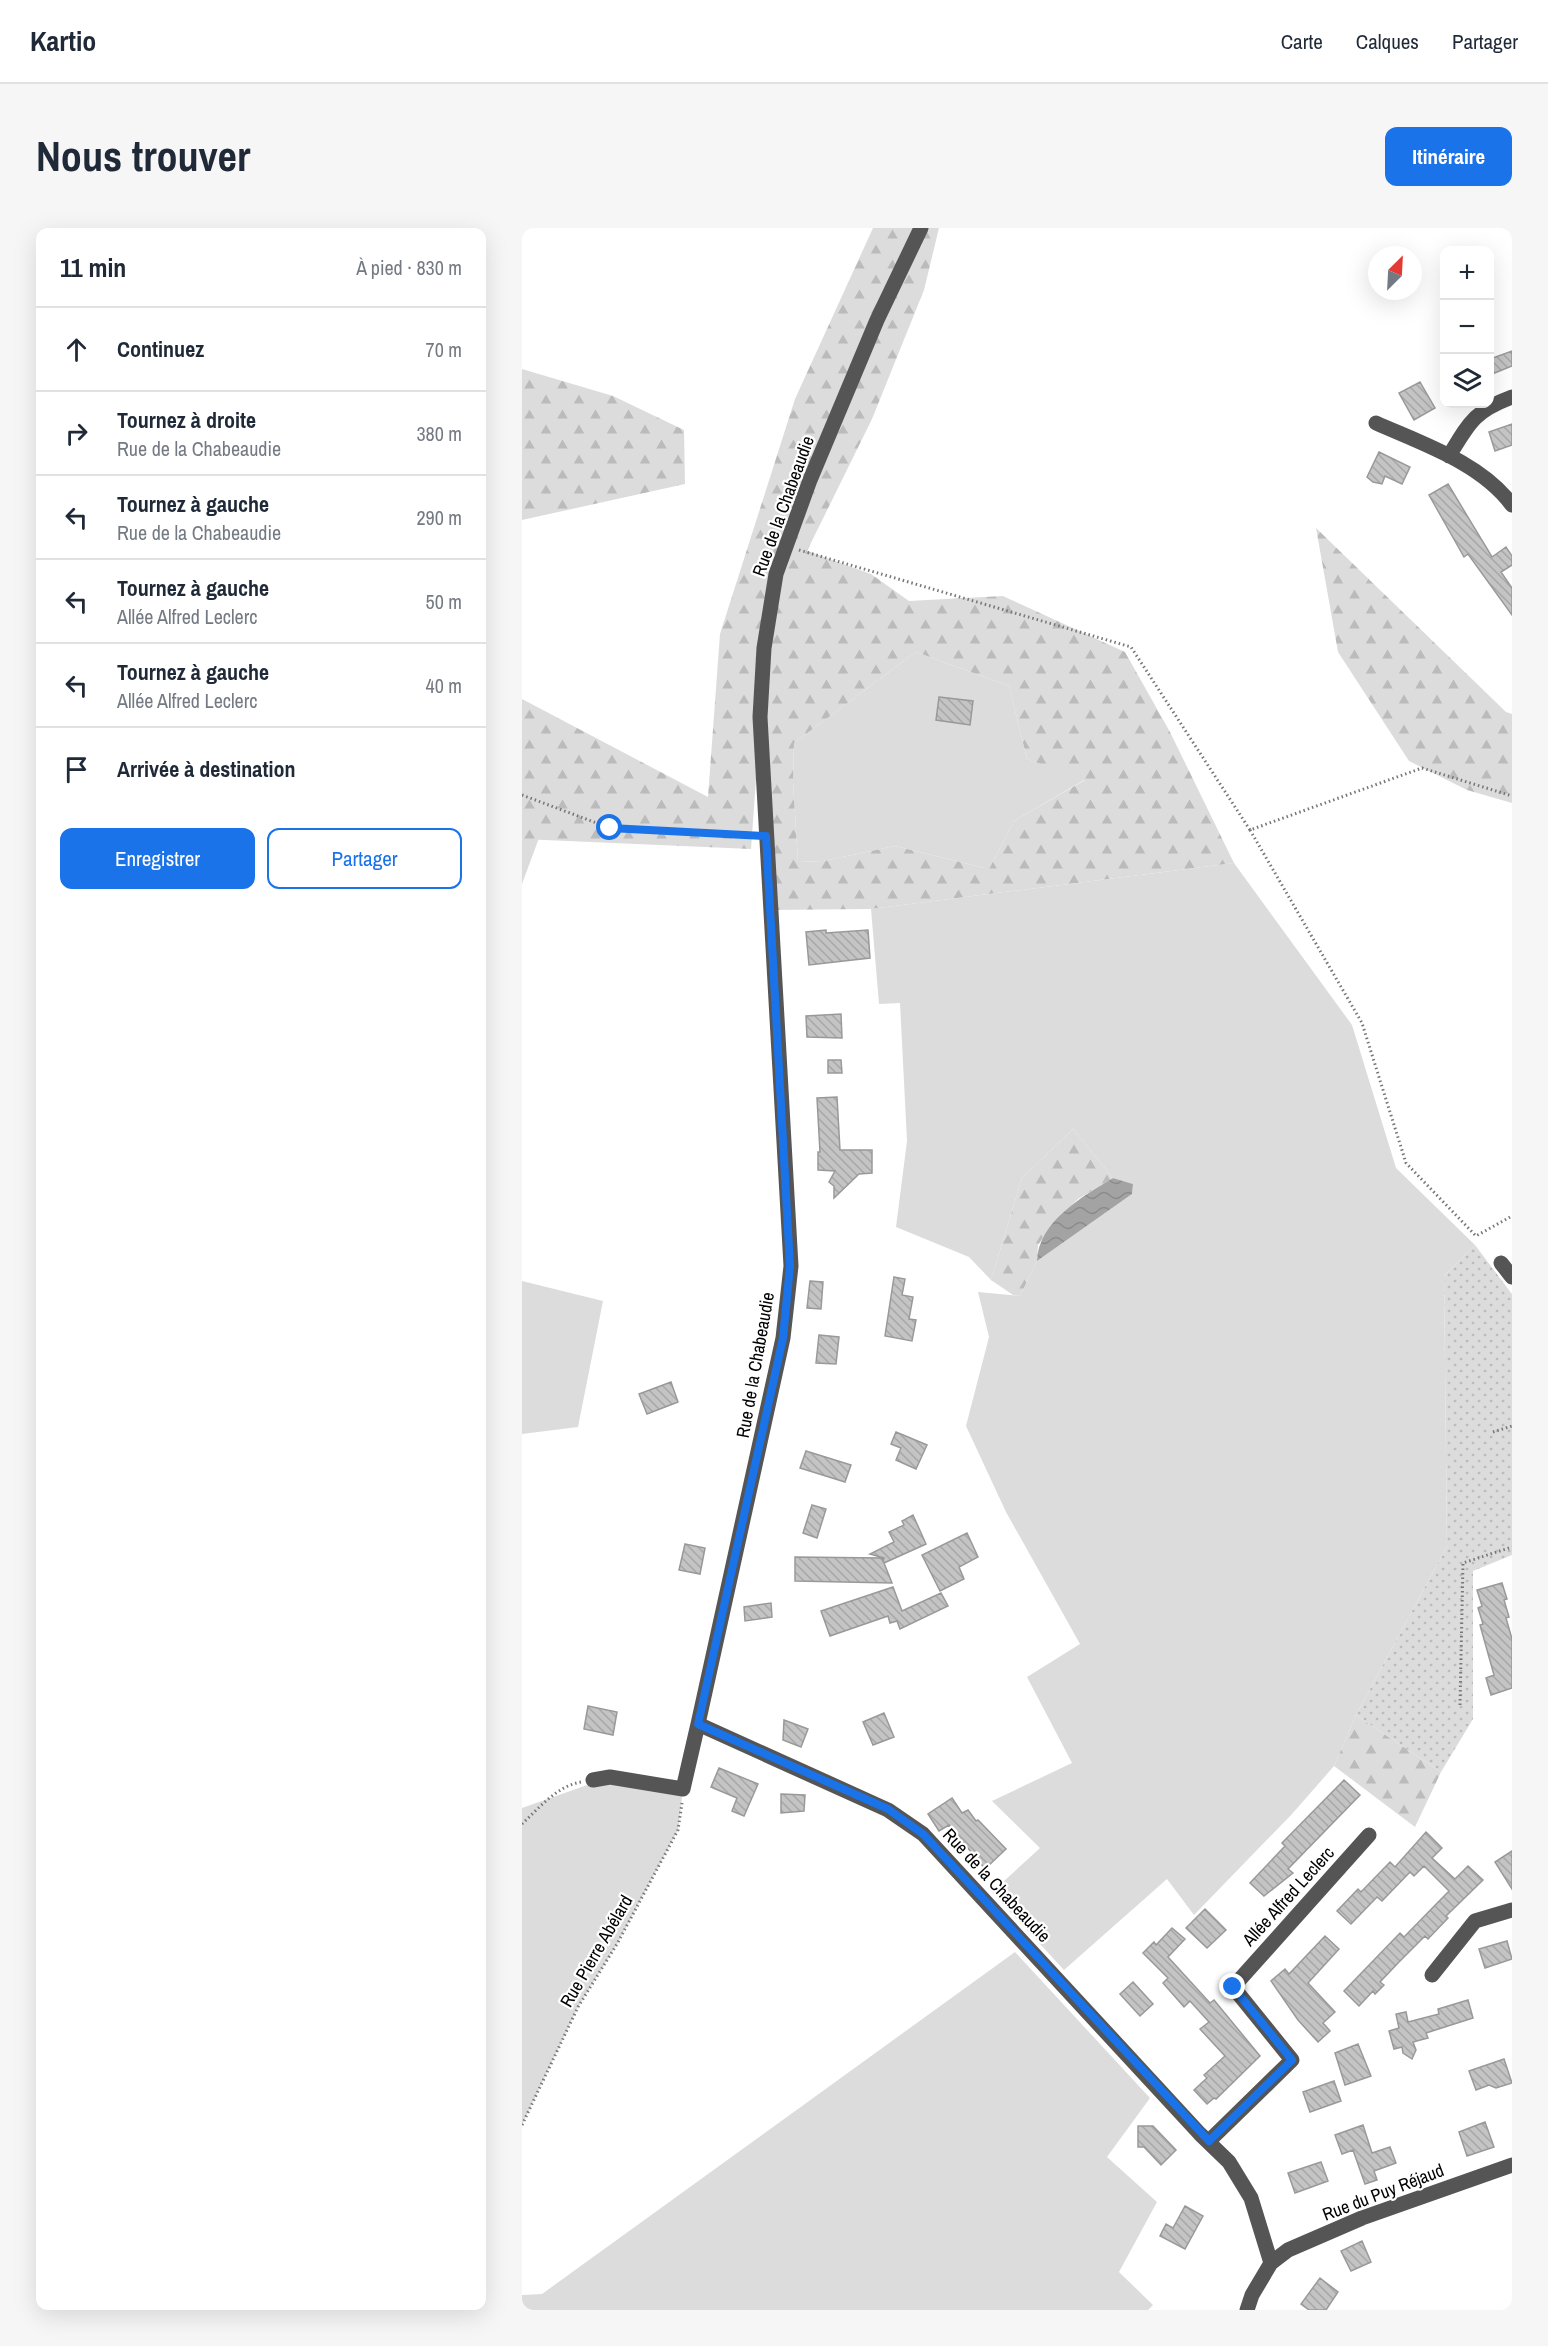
<!DOCTYPE html>
<html lang="fr">
<head>
<meta charset="utf-8">
<style>
  body { margin:0; font-family:"Archivo Narrow",sans-serif; background:#f6f6f7; color:#1f2937 }
  .controls { position:absolute; right:18px; top:18px; display:grid; overflow:hidden; border-radius:12px; box-shadow:0 6px 24px #0002 }
  .controls button { width:54px; height:54px; display:grid; place-items:center; padding:0; border:0; border-bottom:2px solid #e0e1e3; background:#fff; color:#1f2937; font:30px sans-serif }
  .compass { position:absolute; left:846px; top:18px; width:54px; height:54px; border-radius:50%; background:#fff; box-shadow:0 6px 24px #0002; rotate:24deg }
  .stop { position:absolute; width:18px; height:18px; margin:-14px; border:4px solid #1a73e8; border-radius:50%; background:#fff }
  .stop.end { background:#1a73e8; border-color:#fff; box-shadow:0 2px 6px #0008 }
  .list { margin:0; padding:0; list-style:none }
  h2 { display:flex; justify-content:space-between; align-items:center; height:78px; margin:0; padding:0 24px; font-size:26px }
  h2 small { font-size:20px; font-weight:400; color:#747a83 }
  .list li { display:grid; grid-template-columns:39px 1fr auto; gap:18px; align-items:center; box-sizing:border-box; height:84px; padding:0 24px; border-top:2px solid #e0e1e3 }
  .list b { display:block; font-size:22px; white-space:nowrap }
  .list p { margin:0; font-size:20px; white-space:nowrap; color:#747a83 }
  .list em { font-size:20px; font-style:normal; color:#747a83 }
  .actions { display:flex; gap:12px; padding:18px 24px }
  .actions a { flex:1; padding:14px 0; border:2px solid #1a73e8; border-radius:12px; text-align:center; font-size:21px; color:#1a73e8 }
  .actions .main { background:#1a73e8; color:#fff }
  .icon { flex:none; width:33px; height:33px; fill:none; stroke:currentColor; stroke-width:2; stroke-linecap:round; stroke-linejoin:round }
  .map { position:relative; flex:none; width:990px; height:2082px; overflow:hidden; border-radius:12px }
  header { display:flex; align-items:center; gap:36px; box-sizing:border-box; height:84px; padding:0 30px; background:#fff; border-bottom:2px solid #e0e1e3 }
  header strong { font-size:28px }
  nav { display:flex; gap:33px; margin-inline-start:auto; font-size:21px }
  .intro { display:flex; align-items:center; justify-content:space-between; box-sizing:border-box; height:144px; padding:0 36px }
  h1 { margin:0; font-size:42px }
  .button { padding:15px 27px; border-radius:12px; background:#1a73e8; color:#fff; font-size:21px; font-weight:700 }
  main { display:flex; gap:36px; padding:0 36px }
  aside { flex:1; background:#fff; border-radius:12px; box-shadow:0 6px 24px #0002 }
  .map>svg:first-child { display:block }
  .grass { fill:#dcdcdc }
  .forest { fill:url(#forest-firs); fill-rule:evenodd }
  .garden { fill:url(#garden-dots) }
  .water { fill:url(#water-waves) }
  .building { fill:url(#building-back-hatch); stroke:#999; stroke-width:1.5 }
  .lines { fill:none; stroke-linecap:round; stroke-linejoin:round }
  .path { stroke:#777; stroke-width:3; stroke-dasharray:1.5 3; stroke-linecap:butt }
  .minor { stroke:#555; stroke-width:15 }
  .route { stroke:#1a73e8; stroke-width:8 }
  .labels { text-anchor:middle; dominant-baseline:central; stroke-width:4.5; stroke-linejoin:round; paint-order:stroke }
  .street-label { font-size:18px; fill:#000; stroke:#fff }
</style>
</head>
<body>
<header>
<strong>Kartio</strong>
<nav><a>Carte</a><a>Calques</a><a>Partager</a></nav>
</header>
<div class="intro"><h1>Nous trouver</h1><a class="button">Itinéraire</a></div>
<main>
<aside>
<h2>11 min<small>À pied · 830 m</small></h2>
<ul class="list">
<li><svg class="icon" aria-label="ahead" viewBox="0 0 24 24"><path d="M12 20V5M6 11l6-6 6 6"/></svg><div><b>Continuez</b></div><em>70 m</em></li>
<li><svg class="icon" aria-label="right" viewBox="0 0 24 24"><path d="M7 20v-9h11M14 6l5 5-5 5"/></svg><div><b>Tournez à droite</b><p>Rue de la Chabeaudie</p></div><em>380 m</em></li>
<li><svg class="icon" aria-label="left" viewBox="0 0 24 24"><path d="M17 20v-9H6M10 6l-5 5 5 5"/></svg><div><b>Tournez à gauche</b><p>Rue de la Chabeaudie</p></div><em>290 m</em></li>
<li><svg class="icon" aria-label="left" viewBox="0 0 24 24"><path d="M17 20v-9H6M10 6l-5 5 5 5"/></svg><div><b>Tournez à gauche</b><p>Allée Alfred Leclerc</p></div><em>50 m</em></li>
<li><svg class="icon" aria-label="left" viewBox="0 0 24 24"><path d="M17 20v-9H6M10 6l-5 5 5 5"/></svg><div><b>Tournez à gauche</b><p>Allée Alfred Leclerc</p></div><em>40 m</em></li>
<li><svg class="icon" aria-label="arrive" viewBox="0 0 24 24"><path d="M6 21V4h12l-3 4 3 4H6"/></svg><div><b>Arrivée à destination</b></div></li>
</ul>
<div class="actions"><a class="main">Enregistrer</a><a>Partager</a></div>
</aside>
<div class="map">
<svg width="990" height="2082" viewBox="0 0 990 2082">
  <defs>
    <pattern id="forest-firs" width="22" height="20" patternUnits="userSpaceOnUse" patternTransform="scale(1.5)"><rect width="22" height="20" fill="#dcdcdc"/><path d="M5 1l3.5 6h-7zM16 11l3.5 6h-7z" fill="#bbb"/></pattern>
    <pattern id="garden-dots" width="8" height="8" patternUnits="userSpaceOnUse" patternTransform="scale(1.5)"><rect width="8" height="8" fill="#dcdcdc"/><path d="M2 2h.1M6 6h.1" fill="none" stroke="#bbb" stroke-width="1.8" stroke-linecap="round"/></pattern>
    <pattern id="water-waves" width="16" height="10" patternUnits="userSpaceOnUse" patternTransform="scale(1.5)"><rect width="16" height="10" fill="#a3a3a3"/><path d="M0 5q4-4 8 0t8 0" fill="none" stroke="#8b8b8b"/></pattern>
    <pattern id="building-back-hatch" width="6" height="6" patternUnits="userSpaceOnUse" patternTransform="scale(1.5)"><rect width="6" height="6" fill="#c4c4c4"/><path d="M-1 5l2 2M0 0l6 6M5-1l2 2" fill="none" stroke="#a7a7a7"/></pattern>
  </defs>
  <rect width="100%" height="100%" fill="#fff"/>
  <path class="grass" d="M394,424L487,458L505,531L564,551L492,593L467,641L373,618L301,633L276,634L271,554L272,515Z
    M17,610L0,656V611Z
    M712,635L830,797L874,940L953,1017L922,1048L925,1318L834,1487L812,1538L770,1586L672,1687L645,1651L542,1742L470,1664L518,1620L470,1573L550,1535L505,1449L558,1416L484,1284L444,1198L467,1109L456,1064L498,1068L515,1033L610,966L611,956L591,950L551,901L500,950L469,1052L447,1029L374,999L385,913L378,775L357,776L349,681Z
    M0,1053L81,1073L56,1199L0,1206Z
    M88,1549L161,1561L156,1602L95,1716L56,1779L0,1897V1580Z
    M493,1724L628,1870L585,1929L635,1974L597,2044L631,2077L626,2082H0V2067L20,2066Z"/>
  <path class="forest" d="M351,0H417L402,62L350,191L285,323L349,346L387,373L481,368L603,424L648,504L712,635L349,681L248,682L238,496L229,621L0,611V471L186,569L198,406L273,171ZM394,424L487,458L505,531L563,552L492,593L467,641L373,618L301,633L276,634L271,554L272,515Z
    M0,141L91,168L162,202L163,256L0,292Z
    M794,300L984,484L990,486V575L945,562L887,533L816,424Z
    M551,901L591,950L556,971L528,1000L516,1017L515,1033L498,1068L491,1067L469,1052L500,950Z
    M834,1487L919,1544L893,1599L812,1538Z"/>
  <path class="garden" d="M953,1017L990,1066V1327L951,1343V1491L919,1544L834,1487L925,1318L922,1048Z"/>
  <path class="water" d="M591,950L611,956L610,966L515,1033C516,994 561,968 591,950Z"/>
  <path class="building" d="M990,123V138L968,147V131Z
    M898,154L913,180L892,192L877,165Z
    M990,196V217L973,223L967,204Z
    M857,224L888,239L880,256L863,248L860,256L851,254L845,249Z
    M926,256L970,329L984,319L990,328V337L979,344L990,360V387L946,326L942,329L907,267Z
    M417,469L451,473L448,497L414,492Z
    M304,702V705L346,702L348,730L287,737L284,704Z
    M319,786L320,810L285,809L284,788Z
    M306,832H319L320,845H306Z
    M315,869L318,922H350V945L337,946L312,970V958L307,954L313,943L296,942V924H298L295,870Z
    M372,1049L383,1051L380,1067L391,1069L387,1091L394,1092L390,1113L363,1108Z
    M288,1053L301,1054L299,1081L285,1080Z
    M297,1107L317,1109L314,1136L294,1135Z
    M149,1154L156,1174L125,1186L117,1166Z
    M374,1204L405,1217L394,1241L374,1232L379,1220L369,1216Z
    M284,1223L329,1237L323,1254L278,1240Z
    M290,1277L304,1281L295,1310L281,1305Z
    M391,1287L404,1316L362,1335L370,1355L273,1353V1329L360,1330L361,1333L362,1330L348,1326L372,1314L367,1304L382,1297L380,1293Z
    M445,1305L456,1329L437,1339L442,1351L418,1363L400,1327Z
    M163,1316L183,1320L178,1346L157,1342Z
    M980,1355L985,1371L982,1372L987,1389L984,1390L990,1411V1460L969,1467L964,1450L972,1447L958,1397L961,1396L956,1380L960,1378L955,1362Z
    M371,1359L380,1383L419,1365L426,1378L378,1401L375,1393L368,1395L366,1388L308,1408L299,1383Z
    M249,1375L250,1389L223,1393L222,1379Z
    M66,1478L95,1484L91,1507L62,1501Z
    M362,1485L372,1509L351,1517L341,1494Z
    M262,1492L286,1501L279,1519L261,1512Z
    M197,1540L236,1556L222,1588L210,1583L215,1570L189,1559Z
    M822,1552L838,1567L766,1641L771,1645L742,1668L728,1655L763,1618L760,1615Z
    M259,1566L283,1567L282,1583L259,1585Z
    M430,1570L440,1585L446,1582L454,1593L456,1592L484,1621L463,1641L427,1597L417,1603L406,1586Z
    M904,1604L920,1620L910,1630L933,1651L946,1638L961,1652L924,1688L926,1690L906,1711L903,1708L877,1734L858,1754L862,1757L853,1766L851,1763L837,1778L822,1763L878,1705L882,1709L927,1663L902,1638L892,1648L888,1644L860,1673L855,1669L829,1696L815,1683L836,1661L839,1664L868,1634L873,1639Z
    M990,1623V1661L973,1634Z
    M683,1681L704,1702L685,1720L664,1700Z
    M650,1700L663,1711L646,1729L688,1775L692,1772L738,1828L694,1871L692,1870L685,1876L672,1862L685,1850L682,1847L703,1828L678,1801L687,1794L668,1773L662,1779L641,1755L646,1750L621,1725L632,1714L634,1717Z
    M803,1708L817,1721L786,1755L813,1784L801,1795L808,1803L796,1814L776,1792L749,1753L763,1741L767,1746Z
    M985,1713L990,1731L963,1740L957,1721Z
    M611,1754L631,1776L618,1788L598,1766Z
    M946,1772L951,1790L904,1805L906,1810L891,1814L894,1822L890,1831L881,1825L880,1819L872,1821L867,1803L877,1800L874,1786L884,1784L886,1794L917,1786L916,1781Z
    M836,1816L849,1848L823,1857L813,1825Z
    M982,1831L990,1855L974,1860L967,1857L954,1862L947,1843Z
    M812,1853L819,1873L788,1884L781,1864Z
    M963,1894L972,1919L945,1928L937,1904Z
    M841,1897L850,1925L868,1919L874,1935L852,1943L855,1952L843,1956L831,1922L820,1926L813,1907Z
    M616,1898H631L654,1922L639,1937L622,1919H616Z
    M799,1934L806,1953L773,1965L766,1945Z
    M663,1978L681,1988L663,2021L638,2008L644,1996L651,2000Z
    M840,2013L849,2034L829,2043L819,2023Z
    M798,2050L816,2064L804,2082H787L779,2076Z"/>
  <g class="lines">
    <path class="path" d="M277,322L609,419L728,602L900,540L990,568
      M0,567L88,600L231,607
      M728,602L840,795L884,935L954,1008L990,988
      M971,1204L990,1198
      M938,1477L941,1335L990,1319
      M0,1596C17,1580 35,1558 59,1554
      M0,1897L56,1779L95,1716L156,1602L160,1575"/>
    <path class="minor" d="M399,0L355,92L288,252L254,346L242,420L238,489L269,1038L261,1110L176,1496L366,1582L401,1606L678,1906L707,1934L729,1970L749,2035
      M854,195C901,216 959,235 990,277
      M927,228C947,195 952,183 990,169
      M979,1035L990,1049
      M71,1552L88,1549L161,1561L176,1496
      M910,1747L953,1693L990,1682
      M687,1913L770,1832L711,1759L847,1607
      M725,2082L730,2067L749,2035L766,2022L840,1990L990,1937"/>
  </g>
  <g class="lines">
    <path class="route" d="M88,600L244,608L268,1038L261,1110L176,1496L366,1581L401,1606L687,1913L770,1832L711,1759"/>
  </g>
  <g class="labels">
    <g class="street-label">
      <text transform="translate(261 278) rotate(-70)">Rue de la Chabeaudie</text>
      <text transform="translate(233 1137) rotate(-80)">Rue de la Chabeaudie</text>
      <text transform="translate(475 1657) rotate(47)">Rue de la Chabeaudie</text>
      <text transform="translate(766 1668) rotate(-48)">Allée Alfred Leclerc</text>
      <text transform="translate(74 1723) rotate(-60)">Rue Pierre Abélard</text>
      <text transform="translate(861 1964) rotate(-21)">Rue du Puy Réjaud</text>
    </g>
  </g>
</svg>
<div class="controls">
<button>+</button>
<button>−</button>
<button><svg class="icon" aria-label="layers" viewBox="0 0 24 24"><path d="M12 4l9 5-9 5-9-5zM3 14l9 5 9-5"/></svg></button>
</div>
<svg class="compass" viewBox="-18 -18 36 36"><path d="M0-13l5 13h-10z" fill="#e53935"/><path d="M0 13l5-13h-10z" fill="#747a83"/></svg>
<div class="stop" style="left:88px;top:600px"></div>
<div class="stop end" style="left:711px;top:1759px"></div>
</div>
</main>
</body>
</html>
